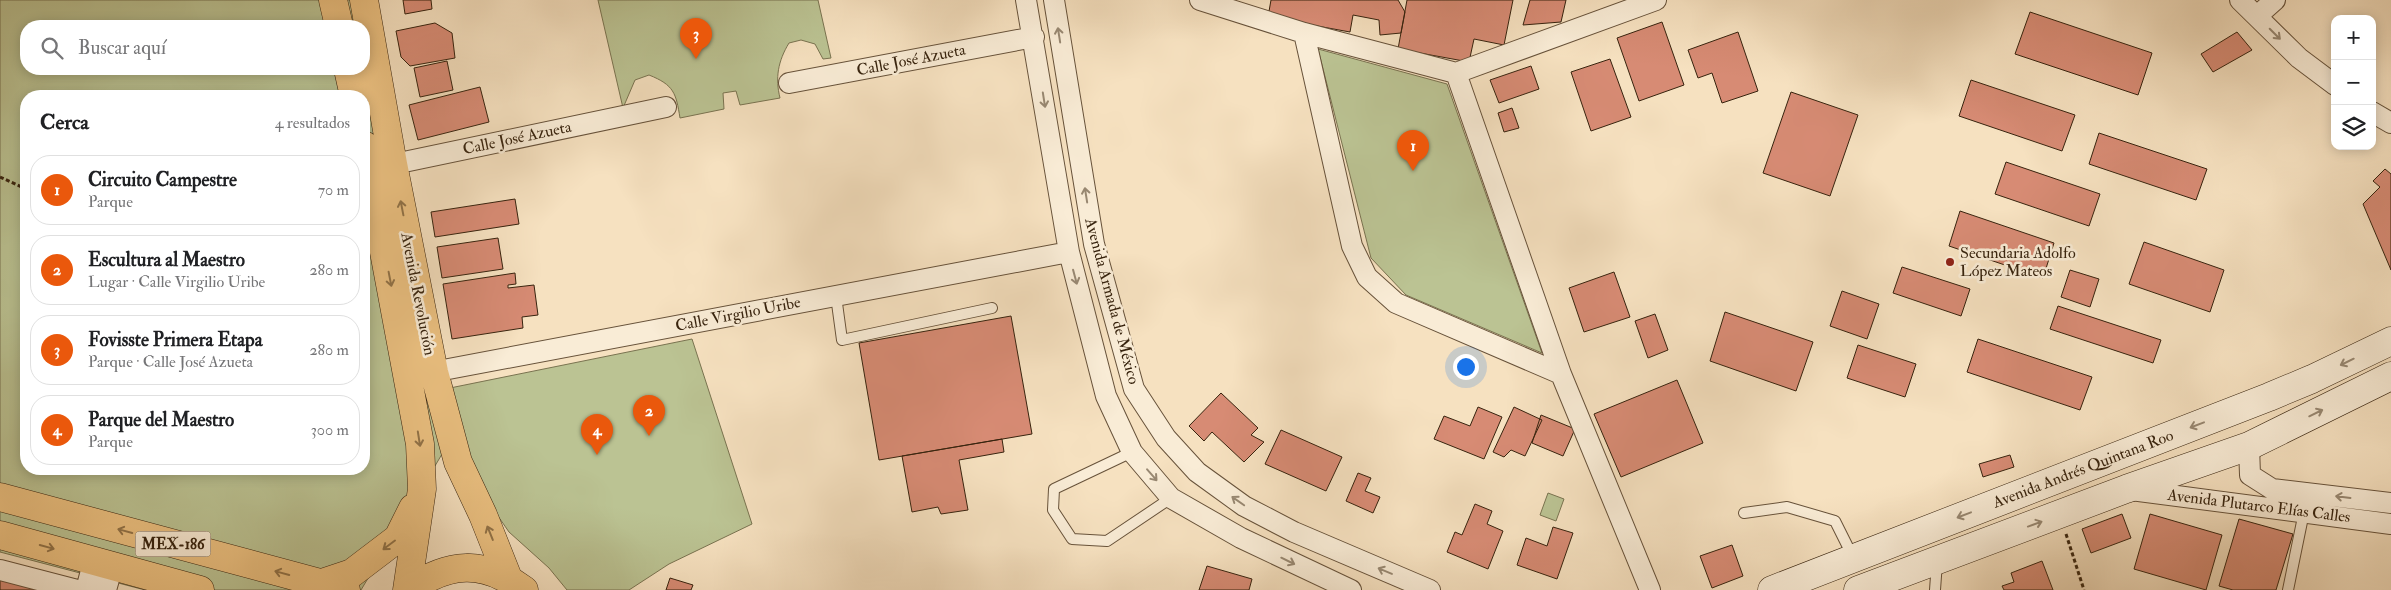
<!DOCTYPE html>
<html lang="es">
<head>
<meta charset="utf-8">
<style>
  body { margin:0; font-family:"IM FELL Double Pica",serif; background:#f2f2f2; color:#202124 }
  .controls { position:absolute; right:15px; top:15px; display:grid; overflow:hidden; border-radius:10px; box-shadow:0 2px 12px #0003 }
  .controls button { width:45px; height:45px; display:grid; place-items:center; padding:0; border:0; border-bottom:1px solid #e0e0e0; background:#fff; color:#202124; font:25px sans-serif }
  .you { position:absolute; left:1465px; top:366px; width:18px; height:18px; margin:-12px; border:4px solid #fff; border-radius:50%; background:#1a73e8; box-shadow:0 0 0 8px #1a73e833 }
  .badge { display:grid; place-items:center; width:32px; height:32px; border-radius:50%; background:#ea580c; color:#fff; font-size:16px; font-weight:700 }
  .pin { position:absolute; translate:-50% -41px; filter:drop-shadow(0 1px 2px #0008) }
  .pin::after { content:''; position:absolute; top:26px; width:18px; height:15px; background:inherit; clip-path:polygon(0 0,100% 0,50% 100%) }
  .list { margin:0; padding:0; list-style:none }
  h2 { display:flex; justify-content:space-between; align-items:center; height:65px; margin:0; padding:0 20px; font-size:21px }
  h2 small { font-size:16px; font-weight:400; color:#757577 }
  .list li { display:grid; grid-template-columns:32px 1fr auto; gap:15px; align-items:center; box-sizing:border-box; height:70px; margin:0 10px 10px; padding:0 10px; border:1px solid #e0e0e0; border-radius:20px }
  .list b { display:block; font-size:19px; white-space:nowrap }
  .list p { margin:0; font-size:16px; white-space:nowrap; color:#757577 }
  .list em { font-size:16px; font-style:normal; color:#757577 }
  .icon { flex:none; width:28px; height:28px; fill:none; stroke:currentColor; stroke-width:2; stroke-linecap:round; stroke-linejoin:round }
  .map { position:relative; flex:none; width:2391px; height:590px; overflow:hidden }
  .search { position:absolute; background:#fff; box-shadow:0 2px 12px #0003; left:20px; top:20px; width:350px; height:55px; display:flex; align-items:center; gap:12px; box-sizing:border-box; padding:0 18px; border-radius:20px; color:#757577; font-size:19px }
  .panel { position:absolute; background:#fff; box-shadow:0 2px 12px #0003; left:20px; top:90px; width:350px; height:385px; border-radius:20px }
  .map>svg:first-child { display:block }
  .green { fill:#bbc393; stroke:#797350; fill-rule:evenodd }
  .building { fill:#d78b74; stroke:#37230e }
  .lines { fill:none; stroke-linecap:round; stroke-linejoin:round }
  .service-casing { stroke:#67523a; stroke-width:12 }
  .minor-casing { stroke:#67523a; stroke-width:22 }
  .secondary-casing { stroke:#37230e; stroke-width:29 }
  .primary-casing { stroke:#37230e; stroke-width:29 }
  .path { stroke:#37230e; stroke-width:3; stroke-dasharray:4 2.5; stroke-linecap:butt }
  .service { stroke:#f9ecd6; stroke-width:10 }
  .minor { stroke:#f9ecd6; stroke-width:20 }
  .secondary { stroke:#f9ecd6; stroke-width:28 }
  .primary { stroke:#ebc080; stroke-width:28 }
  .oneway { stroke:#988872 }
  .oneway2 { stroke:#917247 }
  .poi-dot { fill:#8f2418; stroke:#f9ecd6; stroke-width:2 }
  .labels { text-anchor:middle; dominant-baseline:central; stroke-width:5; stroke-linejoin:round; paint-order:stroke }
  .shield { fill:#f9ecd6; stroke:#715f4a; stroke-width:1 }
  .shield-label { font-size:15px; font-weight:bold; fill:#37230e }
  .street-label { font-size:16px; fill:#37230e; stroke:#f9ecd6 }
  .poi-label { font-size:16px; fill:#37230e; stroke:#f9ecd6; text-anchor:start }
</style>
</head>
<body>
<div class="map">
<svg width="2391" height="590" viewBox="0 0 2391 590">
  <rect width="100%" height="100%" fill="#f6e1c0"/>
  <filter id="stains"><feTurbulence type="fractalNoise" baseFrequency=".004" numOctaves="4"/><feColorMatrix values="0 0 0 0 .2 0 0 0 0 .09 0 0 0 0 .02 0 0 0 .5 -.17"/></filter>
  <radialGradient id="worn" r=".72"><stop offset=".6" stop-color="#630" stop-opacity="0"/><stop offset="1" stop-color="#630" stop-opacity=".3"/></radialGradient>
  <path class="green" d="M0,0H364L445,389L692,339L752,524L669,564L629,590H567L549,568L509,532L471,477L454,434L361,590H145L0,552ZM26,26H364V69H26ZM26,96H364V469H26Z
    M598,0H818L831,58L823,59L815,44L801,40L789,43C778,61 775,78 780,98L740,105L736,91L723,93L724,109L680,118C676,93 674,85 649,75L635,80L623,108Z
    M1318,49L1447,84L1542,353L1406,295L1371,258Z
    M1548,493L1564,499L1556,521L1540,515Z"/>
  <path class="building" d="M403,0H431L432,9L405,14Z
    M1271,0H1398L1405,12L1401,33L1380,35L1379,20L1353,15L1350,32L1268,17Z
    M1407,0H1513L1504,45L1474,39L1469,62L1398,49Z
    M1530,0H1566L1561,22L1523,25Z
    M2030,12L2152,53L2138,95L2015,54Z
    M1662,22L1684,85L1639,101L1617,38Z
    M435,23L452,33L455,58L410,66L401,57L396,31Z
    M1738,32L1758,91L1722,103L1712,73L1698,78L1688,50Z
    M2237,32L2252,50L2213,72L2201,54Z
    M1610,59L1631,117L1591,131L1571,72Z
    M447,61L453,90L420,97L414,68Z
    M1531,66L1539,89L1499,103L1490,80Z
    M1971,80L2075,115L2062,151L1959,116Z
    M480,87L489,122L418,140L409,105Z
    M1791,92L1858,115L1830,196L1763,173Z
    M1512,108L1519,128L1504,132L1498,113Z
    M2099,133L2207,169L2196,200L2089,164Z
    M2006,162L2100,194L2089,226L1995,194Z
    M2385,169L2391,174V270L2363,204L2380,187L2373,181Z
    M515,199L519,224L435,237L431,212Z
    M1960,211L2054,243L2043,278L1949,246Z
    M498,238L503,269L442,278L437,247Z
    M2144,242L2224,270L2210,312L2129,284Z
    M1902,267L1970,289L1961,316L1893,293Z
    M2070,270L2099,279L2090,307L2061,297Z
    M1614,272L1630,317L1584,332L1569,288Z
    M515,273L516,284L508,285V288L534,285L538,315L522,317L523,328L452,339L443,284Z
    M1842,291L1879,304L1867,339L1830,326Z
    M2058,306L2161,340L2153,363L2050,329Z
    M1725,312L1813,342L1796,391L1710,361Z
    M1655,314L1668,350L1648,358L1635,321Z
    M1011,316L1032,434L879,460L859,343Z
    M1978,339L2092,377L2080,410L1967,372Z
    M1858,345L1916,364L1905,397L1847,378Z
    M1677,380L1703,443L1621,477L1594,414Z
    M1221,393L1258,428L1251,435L1264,442L1244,462L1212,432L1204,441L1189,426Z
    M1478,407L1502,417L1484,459L1434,439L1444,416L1470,426Z
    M1514,407L1542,420L1525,456L1511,450L1504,457L1493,452Z
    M1541,415L1575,429L1563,456L1532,443Z
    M1281,430L1342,457L1326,491L1265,464Z
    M1002,439L1004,452L959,460L968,510L941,514L938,507L912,512L902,456Z
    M2010,455L2014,467L1983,477L1979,464Z
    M1358,473L1371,478L1365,491L1380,497L1373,513L1346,501Z
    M1475,504L1492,511L1487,524L1503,531L1488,569L1447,552L1455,532L1462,535Z
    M2122,514L2131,538L2091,553L2082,529Z
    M2150,514L2222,535L2206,590L2134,569Z
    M2239,519L2293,534L2276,590H2233L2219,586Z
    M1553,527L1573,533L1557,579L1517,565L1526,538L1547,546Z
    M1732,545L1743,576L1712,588L1700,556Z
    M2042,561L2053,590H2004L2002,586L2014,582L2011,573Z
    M1207,566L1252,579L1249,590H1199Z
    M0,577L48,590H0Z
    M670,578L693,585L691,590H666Z"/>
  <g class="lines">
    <defs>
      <path id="service" d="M836,296L842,340L992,308
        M1132,452L1054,489L1053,510L1072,539L1107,541L1171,498
        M1744,513L1787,507L1835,521L1853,557
        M1935,590L1937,562
        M2288,590L2304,512"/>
      <path id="minor" d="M1026,0L1069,252L1106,396L1132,452L1171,498L1241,538L1351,590
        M1054,0L1094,244L1134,389L1166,438L1197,472L1244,506L1294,532L1430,590
        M1200,0L1304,33L1456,73L1656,0
        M2240,0L2299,58L2335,85
        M2257,16L2275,0
        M1304,33L1352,246L1367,277L1396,303L1561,374
        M1456,73L1561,374L1650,590
        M789,83L1034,37
        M2372,112L2391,123
        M380,167L666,107
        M422,374L1069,252
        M2249,446L2250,475L2272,489L2391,503
        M2131,490L2391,524
        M0,570L77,590
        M86,590L94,559
        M106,590L113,565"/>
      <path id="secondary" d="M1772,590L2269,397L2312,379L2391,341
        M1858,590L2126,489L2249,446L2391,376"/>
      <path id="primary" d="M333,0L339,26
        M364,0L393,164L434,372L458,462L483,515L508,578
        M348,69L354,96
        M364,145L420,444L422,489L407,590
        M0,497L346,590
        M0,535L200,590
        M322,583L352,573L398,538L413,508
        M408,590C449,562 483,559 524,590"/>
    </defs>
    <use href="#service" class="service-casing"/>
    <use href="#minor" class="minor-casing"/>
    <use href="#secondary" class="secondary-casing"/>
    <use href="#primary" class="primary-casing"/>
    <path class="path" d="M0,177L26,189
      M2066,534L2084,590"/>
    <use href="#service" class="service"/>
    <use href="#minor" class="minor"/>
    <use href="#secondary" class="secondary"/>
    <use href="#primary" class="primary"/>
  </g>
  <defs><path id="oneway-shaft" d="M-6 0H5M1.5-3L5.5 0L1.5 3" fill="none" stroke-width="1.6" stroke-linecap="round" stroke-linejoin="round" transform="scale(1.25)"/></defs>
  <g class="oneway">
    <use href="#oneway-shaft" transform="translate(2275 34) rotate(45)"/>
    <use href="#oneway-shaft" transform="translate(1059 35) rotate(-99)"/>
    <use href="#oneway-shaft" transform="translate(1044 100) rotate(81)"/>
    <use href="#oneway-shaft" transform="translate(1086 195) rotate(-99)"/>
    <use href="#oneway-shaft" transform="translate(1075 277) rotate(75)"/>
    <use href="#oneway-shaft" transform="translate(2347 362) rotate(154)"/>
    <use href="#oneway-shaft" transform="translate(2316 413) rotate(-26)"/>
    <use href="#oneway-shaft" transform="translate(2197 425) rotate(159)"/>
    <use href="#oneway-shaft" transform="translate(1152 475) rotate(49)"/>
    <use href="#oneway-shaft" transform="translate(2343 497) rotate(-173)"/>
    <use href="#oneway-shaft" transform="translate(1238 501) rotate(-145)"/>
    <use href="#oneway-shaft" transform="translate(1964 515) rotate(159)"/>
    <use href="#oneway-shaft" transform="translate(2035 524) rotate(-20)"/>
    <use href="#oneway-shaft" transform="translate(1288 561) rotate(26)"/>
    <use href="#oneway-shaft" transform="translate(1385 571) rotate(-157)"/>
  </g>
  <g class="oneway2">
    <use href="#oneway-shaft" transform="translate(402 208) rotate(-101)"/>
    <use href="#oneway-shaft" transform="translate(390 279) rotate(79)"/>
    <use href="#oneway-shaft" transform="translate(419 439) rotate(81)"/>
    <use href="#oneway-shaft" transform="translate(125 531) rotate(-165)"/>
    <use href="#oneway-shaft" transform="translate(490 533) rotate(-112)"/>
    <use href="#oneway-shaft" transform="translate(389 545) rotate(143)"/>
    <use href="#oneway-shaft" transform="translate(47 547) rotate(15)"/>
    <use href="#oneway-shaft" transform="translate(282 573) rotate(-165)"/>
  </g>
  <circle class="poi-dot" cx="1950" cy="262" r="5"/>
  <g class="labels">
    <rect class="shield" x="135.5" y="531.5" width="75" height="25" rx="4"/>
    <g class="shield-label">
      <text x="173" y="544">MEX-186</text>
    </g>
    <g class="street-label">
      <text transform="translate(911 60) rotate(-11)">Calle José Azueta</text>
      <text transform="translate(517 138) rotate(-12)">Calle José Azueta</text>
      <text transform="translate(418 294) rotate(79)">Avenida Revolución</text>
      <text transform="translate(1112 301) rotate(75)">Avenida Armada de México</text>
      <text transform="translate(738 314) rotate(-11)">Calle Virgilio Uribe</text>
      <text transform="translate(2083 469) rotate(-21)">Avenida Andrés Quintana Roo</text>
      <text transform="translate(2259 506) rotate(7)">Avenida Plutarco Elías Calles</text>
    </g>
    <g class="poi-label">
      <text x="1960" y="253">Secundaria Adolfo<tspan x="1960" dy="18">López Mateos</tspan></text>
    </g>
  </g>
  <rect width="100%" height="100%" filter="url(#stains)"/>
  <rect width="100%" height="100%" fill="url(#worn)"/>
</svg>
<div class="controls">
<button>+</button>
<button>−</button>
<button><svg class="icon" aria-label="layers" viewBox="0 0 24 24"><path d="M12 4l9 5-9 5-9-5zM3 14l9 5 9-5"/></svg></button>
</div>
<div class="you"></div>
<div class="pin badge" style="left:1413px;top:171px">1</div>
<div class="pin badge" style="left:649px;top:436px">2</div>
<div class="pin badge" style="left:696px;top:59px">3</div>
<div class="pin badge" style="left:597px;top:455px">4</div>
<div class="search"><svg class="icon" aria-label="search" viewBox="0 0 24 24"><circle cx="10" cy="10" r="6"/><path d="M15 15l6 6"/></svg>Buscar aquí</div>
<section class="panel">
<h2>Cerca<small>4 resultados</small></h2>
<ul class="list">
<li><span class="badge">1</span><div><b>Circuito Campestre</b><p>Parque</p></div><em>70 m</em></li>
<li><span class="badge">2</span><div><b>Escultura al Maestro</b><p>Lugar · Calle Virgilio Uribe</p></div><em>280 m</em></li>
<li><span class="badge">3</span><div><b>Fovisste Primera Etapa</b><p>Parque · Calle José Azueta</p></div><em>280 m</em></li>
<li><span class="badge">4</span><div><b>Parque del Maestro</b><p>Parque</p></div><em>300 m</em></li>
</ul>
</section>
</div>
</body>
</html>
